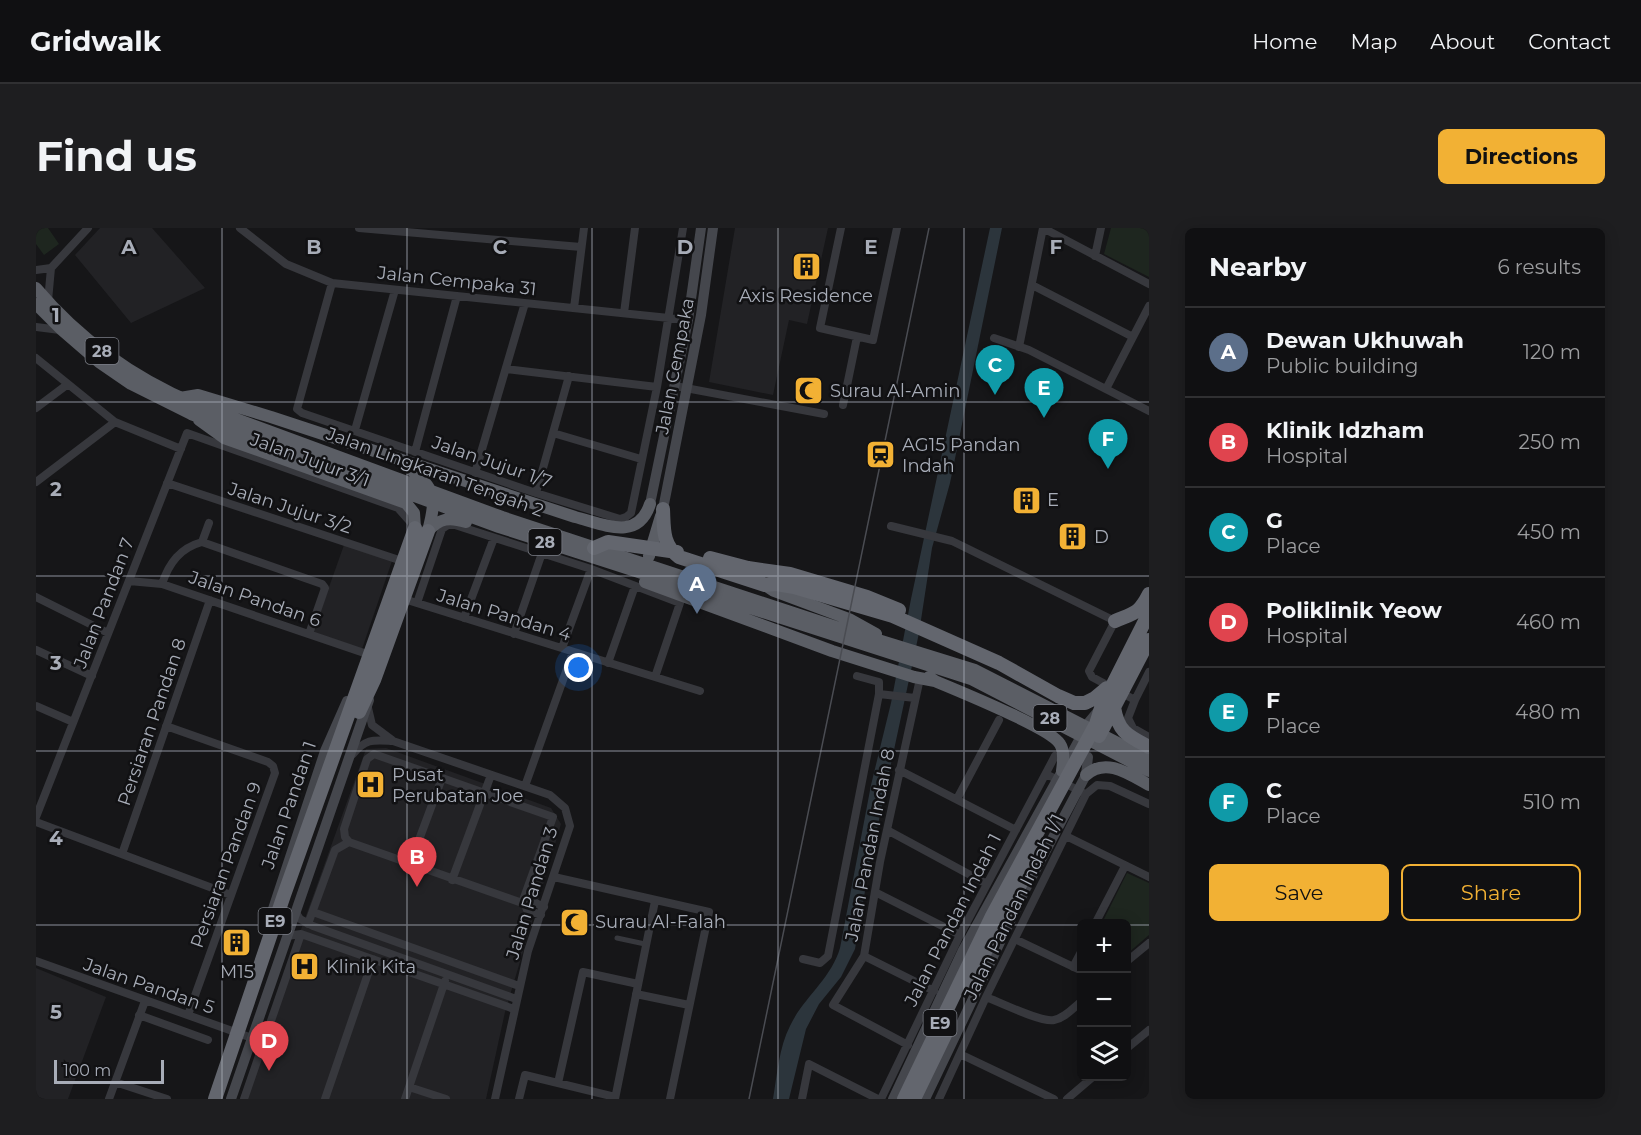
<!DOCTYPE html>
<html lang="en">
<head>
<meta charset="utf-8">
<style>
  body { margin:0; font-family:Montserrat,sans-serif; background:#1e1e20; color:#f1f3f6 }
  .controls { position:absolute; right:18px; bottom:18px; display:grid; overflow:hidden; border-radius:9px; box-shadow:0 3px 15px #0003 }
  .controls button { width:54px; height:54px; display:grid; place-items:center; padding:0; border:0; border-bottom:2px solid #303032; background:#101012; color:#f1f3f6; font:30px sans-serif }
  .scale { position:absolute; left:18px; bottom:15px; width:110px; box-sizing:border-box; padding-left:6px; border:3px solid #a8adb8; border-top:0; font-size:16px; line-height:21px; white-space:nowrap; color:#a8adb8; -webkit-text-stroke:4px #111113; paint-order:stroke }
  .you { position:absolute; left:543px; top:440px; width:21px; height:21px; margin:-15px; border:4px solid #fff; border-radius:50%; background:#1a73e8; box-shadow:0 0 0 9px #1a73e833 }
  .badge { display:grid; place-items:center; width:39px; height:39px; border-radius:50%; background:#f2b134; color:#fff; font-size:20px; font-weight:700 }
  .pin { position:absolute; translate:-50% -50px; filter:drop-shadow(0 2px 3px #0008) }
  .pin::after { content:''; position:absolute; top:32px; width:21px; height:18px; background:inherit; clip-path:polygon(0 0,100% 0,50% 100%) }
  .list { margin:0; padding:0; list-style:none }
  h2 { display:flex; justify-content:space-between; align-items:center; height:78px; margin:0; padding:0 24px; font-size:26px }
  h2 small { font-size:20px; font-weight:400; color:#9c9d9f }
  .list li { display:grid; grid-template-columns:39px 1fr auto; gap:18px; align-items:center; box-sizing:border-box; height:90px; padding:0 24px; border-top:2px solid #303032 }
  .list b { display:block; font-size:22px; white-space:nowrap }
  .list p { margin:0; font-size:20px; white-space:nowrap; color:#9c9d9f }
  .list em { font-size:20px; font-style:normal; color:#9c9d9f }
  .actions { display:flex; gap:12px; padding:18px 24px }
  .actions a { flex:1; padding:14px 0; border:2px solid #f2b134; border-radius:9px; text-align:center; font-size:21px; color:#f2b134 }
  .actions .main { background:#f2b134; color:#111 }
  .icon { flex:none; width:33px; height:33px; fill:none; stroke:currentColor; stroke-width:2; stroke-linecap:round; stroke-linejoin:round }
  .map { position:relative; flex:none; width:1113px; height:871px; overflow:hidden; border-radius:9px }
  header { display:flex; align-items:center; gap:36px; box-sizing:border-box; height:84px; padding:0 30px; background:#101012; border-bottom:2px solid #303032 }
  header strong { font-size:28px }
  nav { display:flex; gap:33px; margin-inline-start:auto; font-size:21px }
  .intro { display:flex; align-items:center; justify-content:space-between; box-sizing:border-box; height:144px; padding:0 36px }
  h1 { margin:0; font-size:42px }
  .button { padding:15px 27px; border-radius:9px; background:#f2b134; color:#111; font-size:21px; font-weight:700 }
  main { display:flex; gap:36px; padding:0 36px }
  aside { flex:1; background:#101012; border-radius:9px; box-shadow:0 3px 15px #0003 }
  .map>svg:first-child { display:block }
  .built { fill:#222225 }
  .green { fill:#1e261f }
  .water { fill:#2c353c }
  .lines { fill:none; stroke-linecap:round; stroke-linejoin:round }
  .pedestrian { stroke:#37383d; stroke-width:5 }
  .minor { stroke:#37383d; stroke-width:8 }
  .secondary { stroke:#45474d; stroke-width:10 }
  .trunk { stroke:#5b5e65; stroke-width:12 }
  .motorway { stroke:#63666e; stroke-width:14 }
  .tram { stroke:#4a4c52; stroke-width:1.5 }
  .grid { fill:none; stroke:#a8adb8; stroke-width:1.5; stroke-opacity:0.55 }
  .labels { text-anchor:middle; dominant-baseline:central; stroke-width:5; stroke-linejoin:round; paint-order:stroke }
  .shield { fill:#111113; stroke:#7b7e86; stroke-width:1.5 }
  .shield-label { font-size:16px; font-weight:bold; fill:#a8adb8 }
  .street-label { font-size:18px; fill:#a8adb8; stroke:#111113 }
  .poi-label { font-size:18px; fill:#a8adb8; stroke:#111113; text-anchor:start }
  .grid-label { font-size:20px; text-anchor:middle; font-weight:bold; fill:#a8adb8; stroke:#111113; stroke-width:5; stroke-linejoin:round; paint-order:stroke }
</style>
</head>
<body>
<header>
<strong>Gridwalk</strong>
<nav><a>Home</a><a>Map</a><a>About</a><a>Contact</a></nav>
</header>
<div class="intro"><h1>Find us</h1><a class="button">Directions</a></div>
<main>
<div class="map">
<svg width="1113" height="871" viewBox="0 0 1113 871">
  <rect width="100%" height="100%" fill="#161618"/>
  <path class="built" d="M64,0H116L169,60L95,95L39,27Z
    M699,0H792L771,96L753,92L737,167L673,154Z
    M308,317L356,333L326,421L277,404Z
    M350,520L515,580L525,596L469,784L450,871H204L330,521Z
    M0,740L70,769L32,871H0Z"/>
  <path class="green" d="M0,0H12L23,16L8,27L0,16Z
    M1075,0H1113V49L1068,26Z
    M1091,645L1113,655V707L1091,726L1090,696L1066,695Z"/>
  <path class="water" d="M954,0H966L914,255L896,320L883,405L834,634L819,721L805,749L783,776L770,801L753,871H737C741,848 743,819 754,798C767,770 795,751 804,720L835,557L855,475L875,371Z"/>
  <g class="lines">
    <path class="pedestrian" d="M581,710L609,716"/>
    <path class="minor" d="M204,0L250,36L296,55L652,92
      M323,0L545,19
      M805,0L784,100L837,112L861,0
      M1007,0L1113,56
      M1059,28L1065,0
      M0,42L15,40
      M296,55L261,181L266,185L500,265L584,291L590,289L595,285L621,159L647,0
      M996,57L1097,109
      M12,73L15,40L52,0
      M538,80L548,0
      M588,85L599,0
      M0,99L24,102
      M958,110L993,122L1113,183
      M983,119L1007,0
      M0,130L79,194L145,221
      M470,141L621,159
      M639,158L788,186
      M1070,161L1113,78
      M807,177L821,109
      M0,180L32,156
      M319,202L359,62
      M517,205L605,231
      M379,224L421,68
      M439,245L489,75
      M0,254L79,194
      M131,255L366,333
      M500,265L533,148
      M855,298L916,313L1079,393L1053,443L1056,449L1099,472
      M166,314L173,295
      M93,353L126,356L334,427
      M126,356C133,335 144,320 166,314L286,356L289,360L273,406
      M0,369L72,405
      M368,371L664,463
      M381,375L406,301L412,297H419L555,341L644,375L619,449
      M428,390L458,310
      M478,406L506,325
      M526,420L555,341
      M0,422L56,448
      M572,435L599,358
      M1113,444L1099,472L1092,490L1097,500L1113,509
      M843,466L879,470
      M0,478L37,494
      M332,480L336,497L356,512
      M130,498L232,534L237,538L239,545L152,787
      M317,526C330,510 338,512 357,513L514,567L529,580L534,598L492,723L459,871
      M863,542L980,602
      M1010,546L1046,564
      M489,558L537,424
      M921,571L963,492
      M0,589L151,205L362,280L378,298
      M0,594L195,667
      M851,602L951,656
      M1030,608L1113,649
      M313,614L309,609L308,601L331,531L338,526L517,589L486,675
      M313,614L489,676L495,673L508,679
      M86,626L174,372
      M374,636L406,550
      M518,649L673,684L634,871
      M416,652L455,547
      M839,664L924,707
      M489,676L491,682L505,687
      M277,684L483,758
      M260,685L264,691L277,698L480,771
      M272,696L299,622L313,614
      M1059,696L1089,638
      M251,708L265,706L478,781
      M979,711L1046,743
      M828,728L898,763
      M767,731L784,735L792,728L843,466V454L821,448
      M0,733L216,810
      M1090,734L1113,715
      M1037,739L1046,722
      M600,766L653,777
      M950,769C963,774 1006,795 1018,792C1029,790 1037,780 1046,773
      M103,787L172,812
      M872,817L797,777L828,728L844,634L883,455
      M1090,821L1113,802
      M924,826L1018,871
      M79,854L131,871
      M522,855L547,744L602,756
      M373,859L410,871
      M73,871L109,773
      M208,871L265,706
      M289,871L337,731
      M369,871L409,753
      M483,871L489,847L579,869
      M579,871L619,673
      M766,871L773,836L842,871
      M845,871L924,707L1019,528
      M903,871L950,769L1050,566L1061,557L1074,558L1113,576
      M1031,871L1058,848"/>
    <path class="secondary" d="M614,276L652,92L665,0
      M627,281L665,87L677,0
      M232,696L289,523L311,473
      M195,871L333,472
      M857,871L926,724L1053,494L1063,482
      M889,871L989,662L1050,547L1052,529"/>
    <path class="trunk" d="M0,60C43,111 98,150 159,176L466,289L800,399L939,442L1113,531
      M0,76L26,102L63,134L95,156L155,186L463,299L935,451L1113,543
      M144,170L162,167L235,189L539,289C567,296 602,314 614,276
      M163,192L188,210L370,275L378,285L379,300
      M366,235C398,259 402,265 392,303
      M392,303C404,290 413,289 430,294
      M613,328L625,288
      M609,354L796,423L878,449L899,453
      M729,357L738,363L813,391L840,406
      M893,449L899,453C920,462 1015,500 1024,516C1029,524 1027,534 1026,543
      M1050,547C1070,529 1093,546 1113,557"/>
    <path class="motorway" d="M627,281C628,300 626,317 643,329L729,357L740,356L758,359L857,388L963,435L1022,468L1038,475H1049L1059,470L1071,460
      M558,320L572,314L641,324
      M674,330L712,340L754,346L831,369L863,382
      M1079,393C1098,385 1103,386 1113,366
      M1078,479C1082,504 1092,508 1113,519
      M323,484L338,452L392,303
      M1063,508L1113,412
      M934,753L999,628
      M179,871L248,667L379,300
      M868,871L956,688L1060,496L1065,480L1113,385
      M878,871L910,805"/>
    <path class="tram" d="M713,871L893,0"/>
  </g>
  <path class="grid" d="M186,0V871M371,0V871M556,0V871M742,0V871M928,0V871M0,174H1113M0,348H1113M0,523H1113M0,697H1046M1090,697H1113"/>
  <defs>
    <symbol id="building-square" viewBox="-11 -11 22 22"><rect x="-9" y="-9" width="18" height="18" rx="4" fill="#f2b134" stroke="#111113"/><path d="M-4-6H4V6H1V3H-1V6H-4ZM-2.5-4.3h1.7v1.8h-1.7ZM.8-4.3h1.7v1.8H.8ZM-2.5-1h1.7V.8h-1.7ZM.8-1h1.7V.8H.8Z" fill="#111"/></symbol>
    <symbol id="mosque-square" viewBox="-11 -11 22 22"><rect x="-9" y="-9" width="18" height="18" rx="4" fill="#f2b134" stroke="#111113"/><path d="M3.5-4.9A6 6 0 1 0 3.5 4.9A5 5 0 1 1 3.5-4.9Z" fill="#111"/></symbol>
    <symbol id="station-square" viewBox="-11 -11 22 22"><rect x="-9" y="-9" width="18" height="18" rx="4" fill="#f2b134" stroke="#111113"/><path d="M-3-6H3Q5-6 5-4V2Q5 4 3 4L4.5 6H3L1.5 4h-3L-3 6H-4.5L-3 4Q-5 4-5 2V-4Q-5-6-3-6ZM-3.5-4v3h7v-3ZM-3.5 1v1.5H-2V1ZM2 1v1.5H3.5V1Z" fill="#111"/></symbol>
    <symbol id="hospital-square" viewBox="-11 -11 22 22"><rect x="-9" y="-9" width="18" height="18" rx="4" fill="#f2b134" stroke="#111113"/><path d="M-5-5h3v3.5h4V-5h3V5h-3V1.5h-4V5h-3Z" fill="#111"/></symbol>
  </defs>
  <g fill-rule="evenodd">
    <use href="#building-square" x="754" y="22" width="33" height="33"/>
    <use href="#mosque-square" x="756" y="146" width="33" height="33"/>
    <use href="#station-square" x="828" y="210" width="33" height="33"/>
    <use href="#building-square" x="974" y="256" width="33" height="33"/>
    <use href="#building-square" x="1020" y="292" width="33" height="33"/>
    <use href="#hospital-square" x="318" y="540" width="33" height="33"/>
    <use href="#mosque-square" x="522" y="678" width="33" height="33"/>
    <use href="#building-square" x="184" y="698" width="33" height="33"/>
    <use href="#hospital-square" x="252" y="722" width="33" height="33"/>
  </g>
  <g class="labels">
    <g class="shield">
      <rect x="49.5" y="110" width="33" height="26" rx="4.5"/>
      <rect x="492.5" y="301" width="33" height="26" rx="4.5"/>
      <rect x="997.5" y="477" width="33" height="26" rx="4.5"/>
      <rect x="222.5" y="680" width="33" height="26" rx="4.5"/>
      <rect x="887.5" y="782" width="33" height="26" rx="4.5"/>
    </g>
    <g class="shield-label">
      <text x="66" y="123">28</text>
      <text x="509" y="314">28</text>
      <text x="1014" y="490">28</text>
      <text x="239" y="693">E9</text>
      <text x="904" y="795">E9</text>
    </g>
    <g class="street-label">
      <text transform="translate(421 53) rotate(6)">Jalan Cempaka 31</text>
      <text transform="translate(639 138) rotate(-79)">Jalan Cempaka</text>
      <text transform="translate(274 232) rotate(20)">Jalan Jujur 3/1</text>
      <text transform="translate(456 234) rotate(19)">Jalan Jujur 1/7</text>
      <text transform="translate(399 244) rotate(20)">Jalan Lingkaran Tengah 2</text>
      <text transform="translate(254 280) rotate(18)">Jalan Jujur 3/2</text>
      <text transform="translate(219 371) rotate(19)">Jalan Pandan 6</text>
      <text transform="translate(68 375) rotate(-69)">Jalan Pandan 7</text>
      <text transform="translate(468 387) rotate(17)">Jalan Pandan 4</text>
      <text transform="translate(116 494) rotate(-71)">Persiaran Pandan 8</text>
      <text transform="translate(253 577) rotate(-71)">Jalan Pandan 1</text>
      <text transform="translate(834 617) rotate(-79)">Jalan Pandan Indah 8</text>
      <text transform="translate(190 637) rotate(-70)">Persiaran Pandan 9</text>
      <text transform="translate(496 665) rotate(-73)">Jalan Pandan 3</text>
      <text transform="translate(978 679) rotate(-64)">Jalan Pandan Indah 1/1</text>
      <text transform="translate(917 692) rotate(-63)">Jalan Pandan Indah 1</text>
      <text transform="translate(113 758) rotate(19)">Jalan Pandan 5</text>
    </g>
    <g class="poi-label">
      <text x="770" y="68" text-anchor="middle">Axis Residence</text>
      <text x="794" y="163">Surau Al-Amin</text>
      <text x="866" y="217">AG15 Pandan<tspan x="866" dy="21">Indah</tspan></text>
      <text x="1011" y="272">E</text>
      <text x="1058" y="309">D</text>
      <text x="356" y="547">Pusat<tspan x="356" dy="21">Perubatan Joe</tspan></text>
      <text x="559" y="694">Surau Al-Falah</text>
      <text x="290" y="739">Klinik Kita</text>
      <text x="201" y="744" text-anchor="middle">M15</text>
    </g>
  </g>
  <g class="grid-label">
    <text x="93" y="26">A</text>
    <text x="278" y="26">B</text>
    <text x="464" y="26">C</text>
    <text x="649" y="26">D</text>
    <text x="835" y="26">E</text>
    <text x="1020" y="26">F</text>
    <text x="20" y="94">1</text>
    <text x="20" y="268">2</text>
    <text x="20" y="442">3</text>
    <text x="20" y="617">4</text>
    <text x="20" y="791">5</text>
  </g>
</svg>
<div class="controls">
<button>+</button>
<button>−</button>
<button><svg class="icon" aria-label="layers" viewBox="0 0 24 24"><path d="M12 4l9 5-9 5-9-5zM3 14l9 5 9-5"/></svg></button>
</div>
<div class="scale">100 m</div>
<div class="you"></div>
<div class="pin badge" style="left:661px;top:386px;background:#5c6f8a">A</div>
<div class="pin badge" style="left:381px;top:659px;background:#e0444e">B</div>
<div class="pin badge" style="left:959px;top:167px;background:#0f9aa8">C</div>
<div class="pin badge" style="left:233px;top:843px;background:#e0444e">D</div>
<div class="pin badge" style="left:1008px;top:190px;background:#0f9aa8">E</div>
<div class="pin badge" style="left:1072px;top:241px;background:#0f9aa8">F</div>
</div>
<aside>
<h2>Nearby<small>6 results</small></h2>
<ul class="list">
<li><span class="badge" style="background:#5c6f8a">A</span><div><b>Dewan Ukhuwah</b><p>Public building</p></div><em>120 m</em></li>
<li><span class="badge" style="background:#e0444e">B</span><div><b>Klinik Idzham</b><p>Hospital</p></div><em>250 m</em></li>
<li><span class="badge" style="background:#0f9aa8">C</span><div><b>G</b><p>Place</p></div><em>450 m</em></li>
<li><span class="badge" style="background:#e0444e">D</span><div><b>Poliklinik Yeow</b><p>Hospital</p></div><em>460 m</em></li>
<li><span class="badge" style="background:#0f9aa8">E</span><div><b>F</b><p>Place</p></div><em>480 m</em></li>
<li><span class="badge" style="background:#0f9aa8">F</span><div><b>C</b><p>Place</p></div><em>510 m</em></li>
</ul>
<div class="actions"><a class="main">Save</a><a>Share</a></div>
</aside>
</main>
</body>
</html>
